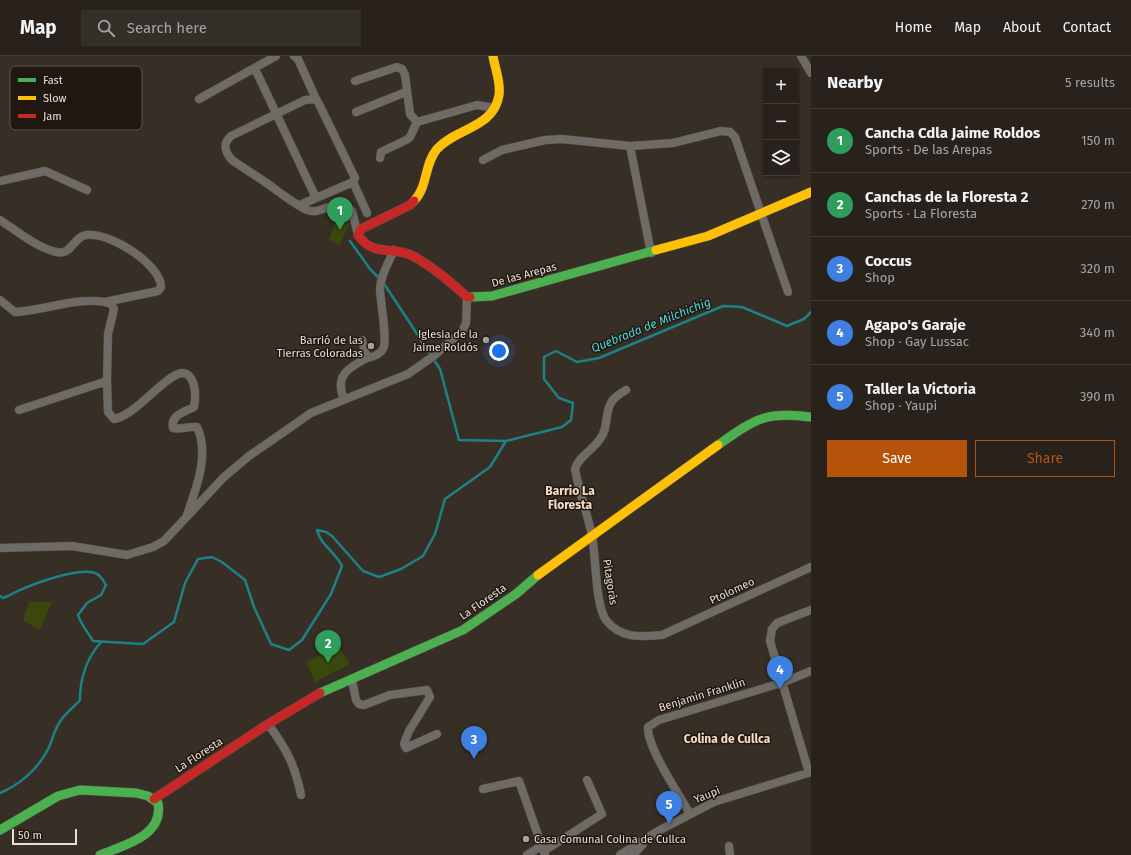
<!DOCTYPE html>
<html lang="en">
<head>
<meta charset="utf-8">
<style>
  body { margin:0; font-family:"Fira Sans",sans-serif; background:#352f29; color:#f1f3f6 }
  .controls { position:absolute; right:12px; top:12px; display:grid; overflow:hidden; border-radius:0px; box-shadow:0 1px 3px #0004 }
  .controls button { width:36px; height:36px; display:grid; place-items:center; padding:0; border:0; border-bottom:1px solid #453f3b; background:#29221c; color:#f1f3f6; font:20px sans-serif }
  .scale { position:absolute; left:12px; bottom:10px; width:65px; box-sizing:border-box; padding-left:4px; border:2px solid #e9ded3; border-top:0; font-size:11px; line-height:14px; white-space:nowrap; color:#e9ded3; -webkit-text-stroke:3px #201810; paint-order:stroke }
  .you { position:absolute; left:499px; top:295px; width:14px; height:14px; margin:-10px; border:3px solid #fff; border-radius:50%; background:#1a73e8; box-shadow:0 0 0 6px #1a73e833 }
  .badge { display:grid; place-items:center; width:26px; height:26px; border-radius:50%; background:#b45309; color:#fff; font-size:13px; font-weight:700 }
  .pin { position:absolute; translate:-50% -33px; filter:drop-shadow(0 1px 2px #0008) }
  .pin::after { content:''; position:absolute; top:21px; width:14px; height:12px; background:inherit; clip-path:polygon(0 0,100% 0,50% 100%) }
  .list { margin:0; padding:0; list-style:none }
  h2 { display:flex; justify-content:space-between; align-items:center; height:52px; margin:0; padding:0 16px; font-size:17px }
  h2 small { font-size:13px; font-weight:400; color:#a5a4a3 }
  .list li { display:grid; grid-template-columns:26px 1fr auto; gap:12px; align-items:center; box-sizing:border-box; height:64px; padding:0 16px; border-top:1px solid #453f3b }
  .list b { display:block; font-size:15px; white-space:nowrap }
  .list p { margin:0; font-size:13px; white-space:nowrap; color:#a5a4a3 }
  .list em { font-size:13px; font-style:normal; color:#a5a4a3 }
  .actions { display:flex; gap:8px; padding:12px 16px }
  .actions a { flex:1; padding:9px 0; border:1px solid #b45309; border-radius:0px; text-align:center; font-size:14px; color:#b45309 }
  .actions .main { background:#b45309; color:#fff }
  .icon { flex:none; width:22px; height:22px; fill:none; stroke:currentColor; stroke-width:2; stroke-linecap:round; stroke-linejoin:round }
  .map { position:relative; flex:none; width:811px; height:799px; overflow:hidden }
  header { display:flex; align-items:center; gap:24px; box-sizing:border-box; height:56px; padding:0 20px; background:#29221c; border-bottom:1px solid #453f3b }
  header strong { font-size:19px }
  nav { display:flex; gap:22px; margin-inline-start:auto; font-size:14px }
  .search { width:280px; height:36px; background:#352f29; display:flex; align-items:center; gap:10px; box-sizing:border-box; padding:0 14px; border-radius:0px; color:#a5a4a3; font-size:15px }
  main { display:flex }
  aside { flex:1; background:#29221c }
  .map>svg:first-child { display:block }
  .green { fill:#3a480e }
  .lines { fill:none; stroke-linecap:round; stroke-linejoin:round }
  .stream { stroke:#1e8187; stroke-width:2.5 }
  .street-casing { stroke:#524a43; stroke-width:9 }
  .fast-casing { stroke:#524a43; stroke-width:10 }
  .slow-casing { stroke:#524a43; stroke-width:10 }
  .jam-casing { stroke:#524a43; stroke-width:10 }
  .street { stroke:#6e6a66; stroke-width:8 }
  .fast { stroke:#4caf50; stroke-width:9 }
  .slow { stroke:#ffc107; stroke-width:9 }
  .jam { stroke:#c62828; stroke-width:9 }
  .poi-dot { fill:#aba096; stroke:#201810; stroke-width:1.5 }
  .labels { text-anchor:middle; dominant-baseline:central; stroke-width:3; stroke-linejoin:round; paint-order:stroke }
  .street-label { font-size:11px; fill:#e9ded3; stroke:#201810 }
  .poi-label { font-size:11px; fill:#e9ded3; stroke:#201810; text-anchor:end }
  .water-label { font-size:12px; font-style:italic; fill:#4ed5df; stroke:#201810 }
  .neighbourhood-label { font-size:12px; font-weight:bold; fill:#f4ddc8; stroke:#201810 }
  .key { fill:#201810; stroke:#5c534a; stroke-width:1 }
  .key-label { font-size:11px; fill:#e9ded3 }
</style>
</head>
<body>
<header>
<strong>Map</strong>
<div class="search"><svg class="icon" aria-label="search" viewBox="0 0 24 24"><circle cx="10" cy="10" r="6"/><path d="M15 15l6 6"/></svg>Search here</div>
<nav><a>Home</a><a>Map</a><a>About</a><a>Contact</a></nav>
</header>
<main>
<div class="map">
<svg width="811" height="799" viewBox="0 0 811 799">
  <rect width="100%" height="100%" fill="#372e25"/>
  <path class="green" d="M337,162L350,167L339,190L329,183Z
    M29,546H52L40,574L23,564Z
    M338,590L350,608L315,626L306,606Z"/>
  <g class="lines">
    <path class="stream" d="M350,185L370,213L380,223
      M383,226L440,313L459,384L506,385L562,371L571,364L573,347L559,342L544,323V301L556,295L577,306L599,302L723,250L742,251L787,270L804,263L811,256
      M0,540L3,542L8,540C26,530 76,511 95,517C101,519 103,524 106,529L101,539L87,547L78,559C81,569 88,576 93,585L143,588L174,566L185,527L198,503L212,501L222,506L245,524L254,551L271,588L289,594L302,584L331,538L342,510C334,494 321,490 317,474L326,476L332,480L363,515L379,521L401,513L423,500L435,478L445,443L490,411L506,385
      M0,737C19,729 37,714 47,695C53,685 53,675 61,664C66,657 74,651 80,644C80,621 86,603 101,586"/>
    <defs>
      <path id="street" d="M294,0L298,3L316,43
        M801,0L811,17
        M257,17L316,142
        M355,25L397,11L402,13L405,19L410,58L417,66L477,49L495,52
        M199,43L276,0
        M356,56L406,36
        M630,90L651,197
        M380,102L381,96L406,84L410,81L417,66
        M483,104L502,94L545,84L562,83L630,90L673,87L721,75L730,76L735,81L788,236
        M0,125L45,115L87,134
        M353,126L367,157
        M300,149L353,126L355,122L319,48L316,43L305,44L231,80C222,88 225,96 232,104C246,114 262,123 276,134C286,141 296,149 307,154C323,160 331,141 352,155L358,179
        M0,164C17,175 36,191 56,196C72,200 73,181 86,179C108,175 161,208 161,231L158,235L105,246
        M0,244L15,256C43,255 85,238 111,248L114,253L108,278L107,325L108,356L114,363C135,360 165,319 182,317C187,317 190,320 192,324C196,333 196,341 194,351C185,356 170,359 173,372C181,374 189,370 197,371C210,398 196,433 187,459
        M362,284L367,302C373,301 380,298 383,293C388,284 380,245 380,232C381,218 389,206 394,194
        M626,334C621,337 615,341 612,345C604,357 609,372 600,383C593,394 578,401 575,413C579,435 587,457 592,479C596,500 595,548 606,564C620,583 642,581 662,579L811,511
        M344,343C334,320 349,311 367,302
        M19,354L107,325
        M0,492L72,490L127,499L153,491L164,485L224,421L249,400L311,357L408,318L435,299L463,274L466,267L467,241
        M352,624L356,644L359,648L364,649L390,639L427,634L430,641L409,675L404,688L406,692L437,678
        M268,668C286,692 295,709 301,739
        M809,717L770,585L772,573L777,567L811,554
        M483,733L519,725L545,799
        M690,758C679,738 647,692 648,671L659,664L784,626L811,615
        M729,790L730,799
        M544,795L602,758L587,724
        M527,799L541,790
        M620,799L658,775L714,746L811,716
        M633,799L643,788"/>
      <path id="fast" d="M470,241L492,240L656,194
        M718,389C755,363 765,355 811,361
        M320,637L463,574L516,538L538,519
        M0,774L58,740L80,734L136,737L148,740L158,747C164,780 124,789 100,799"/>
      <path id="slow" d="M414,145C428,131 424,108 437,93C456,72 494,72 499,39C501,26 495,13 493,0
        M656,194L708,180L811,136
        M538,519L718,389"/>
      <path id="jam" d="M414,145L410,149L361,173L358,179C374,202 391,189 413,200C433,211 451,226 467,241H470
        M154,743L268,668L320,637"/>
    </defs>
    <use href="#street" class="street-casing"/>
    <use href="#fast" class="fast-casing"/>
    <use href="#slow" class="slow-casing"/>
    <use href="#jam" class="jam-casing"/>
    <use href="#street" class="street"/>
    <use href="#fast" class="fast"/>
    <use href="#slow" class="slow"/>
    <use href="#jam" class="jam"/>
  </g>
  <g class="poi-dot">
    <circle cx="486" cy="284" r="4"/>
    <circle cx="371" cy="290" r="4"/>
    <circle cx="526" cy="783" r="4"/>
  </g>
  <g class="labels">
    <g class="street-label">
      <text transform="translate(524 219) rotate(-15)">De las Arepas</text>
      <text transform="translate(610 526) rotate(81)">Pitagorás</text>
      <text transform="translate(732 535) rotate(-25)">Ptolomeo</text>
      <text transform="translate(483 546) rotate(-35)">La Floresta</text>
      <text transform="translate(702 639) rotate(-17)">Benjamin Franklin</text>
      <text transform="translate(199 699) rotate(-33)">La Floresta</text>
      <text transform="translate(707 739) rotate(-22)">Yaupi</text>
    </g>
    <g class="poi-label">
      <text x="478" y="278">Iglesia de la<tspan x="478" dy="13">Jaime Roldós</tspan></text>
      <text x="363" y="284">Barrió de las<tspan x="363" dy="13">Tierras Coloradas</tspan></text>
      <text x="534" y="783" text-anchor="start">Casa Comunal Colina de Cullca</text>
    </g>
    <g class="water-label">
      <text transform="translate(651 269) rotate(-22)">Quebrada de Milchichig</text>
    </g>
    <g class="neighbourhood-label">
      <text x="570" y="435">Barrio La<tspan x="570" dy="14">Floresta</tspan></text>
      <text x="727" y="683">Colina de Cullca</text>
    </g>
  </g>
  <rect x="10" y="10" width="132" height="64" rx="6" class="key"/>
  <rect x="18" y="22" width="18" height="4" fill="#4caf50"/>
  <rect x="18" y="40" width="18" height="4" fill="#ffc107"/>
  <rect x="18" y="58" width="18" height="4" fill="#c62828"/>
  <g class="key-label">
    <text x="43" y="28">Fast</text>
    <text x="43" y="46">Slow</text>
    <text x="43" y="64">Jam</text>
  </g>
</svg>
<div class="controls">
<button>+</button>
<button>−</button>
<button><svg class="icon" aria-label="layers" viewBox="0 0 24 24"><path d="M12 4l9 5-9 5-9-5zM3 14l9 5 9-5"/></svg></button>
</div>
<div class="scale">50 m</div>
<div class="you"></div>
<div class="pin badge" style="left:340px;top:174px;background:#2e9e5b">1</div>
<div class="pin badge" style="left:328px;top:607px;background:#2e9e5b">2</div>
<div class="pin badge" style="left:474px;top:703px;background:#3f7fe0">3</div>
<div class="pin badge" style="left:780px;top:633px;background:#3f7fe0">4</div>
<div class="pin badge" style="left:669px;top:768px;background:#3f7fe0">5</div>
</div>
<aside>
<h2>Nearby<small>5 results</small></h2>
<ul class="list">
<li><span class="badge" style="background:#2e9e5b">1</span><div><b>Cancha Cdla Jaime Roldos</b><p>Sports · De las Arepas</p></div><em>150 m</em></li>
<li><span class="badge" style="background:#2e9e5b">2</span><div><b>Canchas de la Floresta 2</b><p>Sports · La Floresta</p></div><em>270 m</em></li>
<li><span class="badge" style="background:#3f7fe0">3</span><div><b>Coccus</b><p>Shop</p></div><em>320 m</em></li>
<li><span class="badge" style="background:#3f7fe0">4</span><div><b>Agapo's Garaje</b><p>Shop · Gay Lussac</p></div><em>340 m</em></li>
<li><span class="badge" style="background:#3f7fe0">5</span><div><b>Taller la Victoria</b><p>Shop · Yaupi</p></div><em>390 m</em></li>
</ul>
<div class="actions"><a class="main">Save</a><a>Share</a></div>
</aside>
</main>
</body>
</html>
